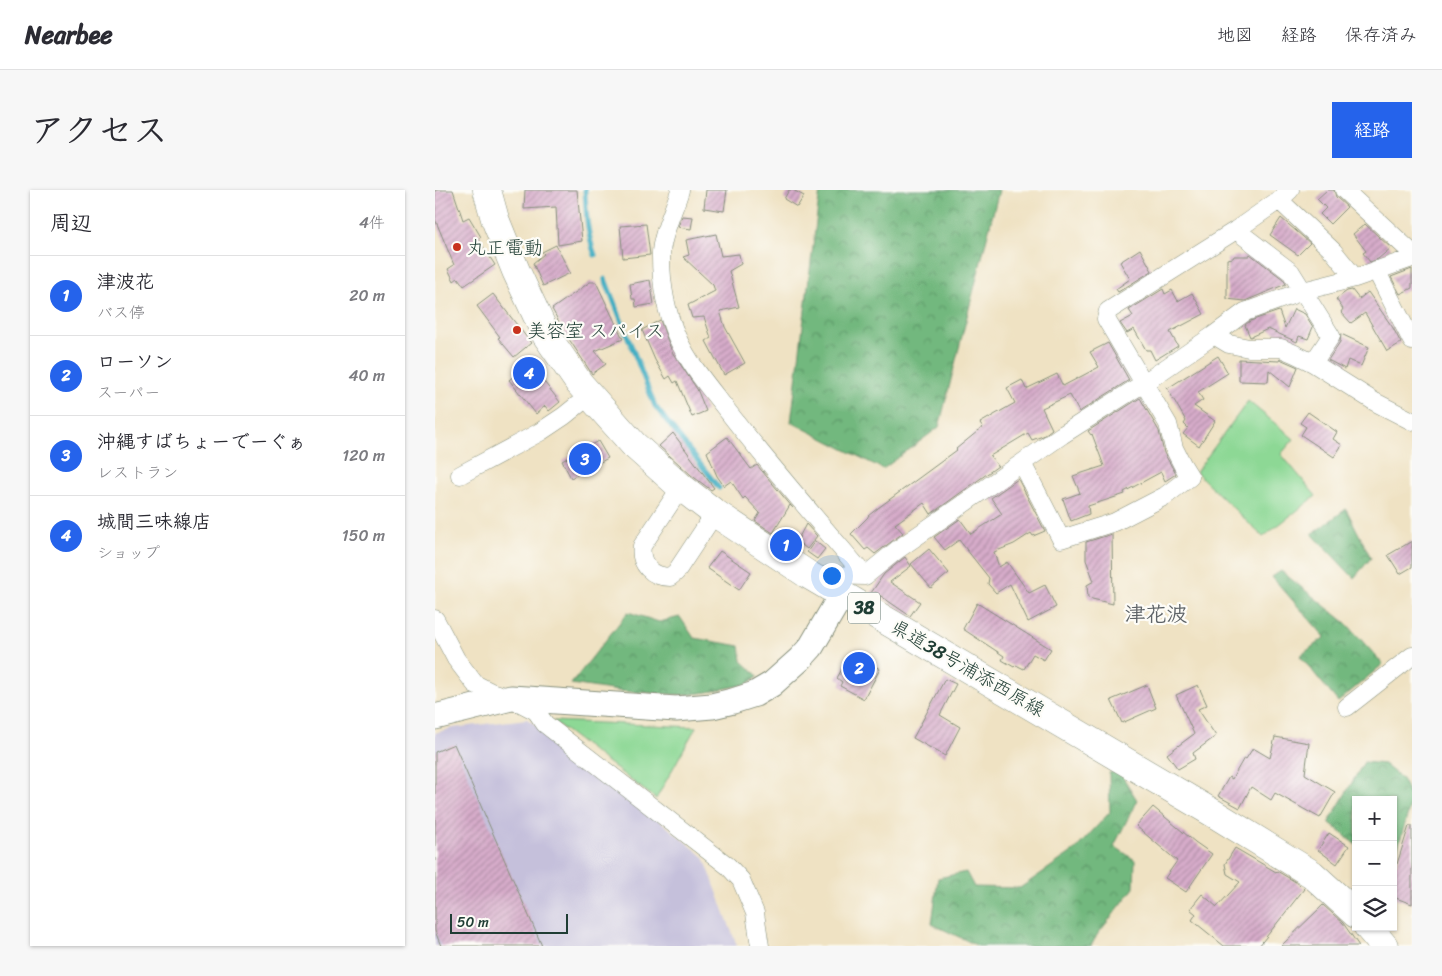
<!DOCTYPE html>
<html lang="ja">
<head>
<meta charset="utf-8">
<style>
  body { margin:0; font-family:Sriracha,"Klee One",sans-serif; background:#f7f7f7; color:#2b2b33 }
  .controls { position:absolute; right:15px; bottom:15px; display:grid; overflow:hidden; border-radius:0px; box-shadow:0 1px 4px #0004 }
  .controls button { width:45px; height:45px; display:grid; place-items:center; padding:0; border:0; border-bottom:1px solid #e1e1e2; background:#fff; color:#2b2b33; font:25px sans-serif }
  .scale { position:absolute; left:15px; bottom:12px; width:118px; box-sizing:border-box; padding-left:5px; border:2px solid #1f3d34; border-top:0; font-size:14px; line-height:18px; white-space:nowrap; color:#1f3d34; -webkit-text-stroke:4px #fdfcf7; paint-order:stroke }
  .you { position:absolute; left:396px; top:385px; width:18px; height:18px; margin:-12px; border:4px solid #fff; border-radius:50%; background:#1a73e8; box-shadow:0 0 0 8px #1a73e833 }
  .badge { display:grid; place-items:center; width:32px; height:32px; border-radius:50%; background:#2563eb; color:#fff; font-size:16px; font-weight:700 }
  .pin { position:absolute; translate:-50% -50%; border:2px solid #fff; box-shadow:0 1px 5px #0006 }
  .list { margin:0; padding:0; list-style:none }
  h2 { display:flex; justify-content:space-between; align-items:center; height:65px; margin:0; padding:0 20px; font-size:21px }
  h2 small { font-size:16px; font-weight:400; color:#7c7c81 }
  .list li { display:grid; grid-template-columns:32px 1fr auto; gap:15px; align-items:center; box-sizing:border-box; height:80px; padding:0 20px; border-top:1px solid #e1e1e2 }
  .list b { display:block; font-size:19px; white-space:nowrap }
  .list p { margin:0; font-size:16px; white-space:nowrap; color:#7c7c81 }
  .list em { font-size:16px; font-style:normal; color:#7c7c81 }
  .icon { flex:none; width:28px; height:28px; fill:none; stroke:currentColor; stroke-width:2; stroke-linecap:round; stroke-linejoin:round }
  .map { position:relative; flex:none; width:977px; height:756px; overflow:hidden; border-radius:0px }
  header { display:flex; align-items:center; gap:30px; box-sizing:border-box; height:70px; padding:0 25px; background:#fff; border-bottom:1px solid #e1e1e2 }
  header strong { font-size:24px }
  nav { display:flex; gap:28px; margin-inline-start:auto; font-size:18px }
  .intro { display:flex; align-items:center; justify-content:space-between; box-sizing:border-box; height:120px; padding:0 30px }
  h1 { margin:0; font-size:35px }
  .button { padding:12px 22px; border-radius:0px; background:#2563eb; color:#fff; font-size:18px; font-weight:700 }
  main { display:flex; gap:30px; padding:0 30px }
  aside { flex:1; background:#fff; border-radius:0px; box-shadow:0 1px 4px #0004 }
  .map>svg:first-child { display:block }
  .industrial { fill:#c5c0db }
  .grass { fill:#8dd895; stroke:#568a64 }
  .forest { fill:url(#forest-crowns); stroke:#487a59 }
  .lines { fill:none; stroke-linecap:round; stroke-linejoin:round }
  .stream { stroke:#43aec2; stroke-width:5 }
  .building { fill:url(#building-hatch) }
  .street-casing { stroke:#87907c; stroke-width:19 }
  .secondary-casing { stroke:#87907c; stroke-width:27 }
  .primary-casing { stroke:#87907c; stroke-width:29 }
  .street { stroke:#fff; stroke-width:18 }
  .secondary { stroke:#fff; stroke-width:25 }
  .primary { stroke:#fff; stroke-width:28 }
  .poi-dot { fill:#c8321e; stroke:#fdfcf7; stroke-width:2 }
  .labels { text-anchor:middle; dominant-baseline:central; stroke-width:4.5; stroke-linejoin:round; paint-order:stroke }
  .shield { fill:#fdfcf7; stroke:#62766e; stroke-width:1 }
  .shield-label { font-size:18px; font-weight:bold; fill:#1f3d34 }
  .poi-label { font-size:19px; fill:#1f3d34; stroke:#fdfcf7; text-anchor:start }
  .street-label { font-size:19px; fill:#1f3d34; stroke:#fdfcf7 }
  .quarter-label { font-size:21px; font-weight:bold; fill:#5f6468; stroke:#fdfcf7 }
</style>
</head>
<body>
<header>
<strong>Nearbee</strong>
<nav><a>地図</a><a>経路</a><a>保存済み</a></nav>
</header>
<div class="intro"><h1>アクセス</h1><a class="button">経路</a></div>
<main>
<aside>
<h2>周辺<small>4件</small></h2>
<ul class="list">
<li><span class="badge">1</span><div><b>津波花</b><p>バス停</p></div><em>20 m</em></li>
<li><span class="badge">2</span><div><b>ローソン</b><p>スーパー</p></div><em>40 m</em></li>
<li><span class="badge">3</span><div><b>沖縄すばちょーでーぐぁ</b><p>レストラン</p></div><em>120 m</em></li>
<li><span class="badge">4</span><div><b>城間三味線店</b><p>ショップ</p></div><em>150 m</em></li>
</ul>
</aside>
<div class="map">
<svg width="977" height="756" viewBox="0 0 977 756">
  <defs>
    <pattern id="forest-crowns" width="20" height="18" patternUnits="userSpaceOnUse" patternTransform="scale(1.25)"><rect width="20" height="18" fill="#72b87e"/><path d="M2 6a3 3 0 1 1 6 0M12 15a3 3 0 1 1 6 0" fill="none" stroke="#5d9768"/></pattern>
    <pattern id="building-hatch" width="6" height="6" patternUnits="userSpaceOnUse" patternTransform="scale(1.25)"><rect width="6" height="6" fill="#d7acca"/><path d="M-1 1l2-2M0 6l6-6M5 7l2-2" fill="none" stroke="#ae8da5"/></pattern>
  </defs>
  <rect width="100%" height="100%" fill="#fdfcf7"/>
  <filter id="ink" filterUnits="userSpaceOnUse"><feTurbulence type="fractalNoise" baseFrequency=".02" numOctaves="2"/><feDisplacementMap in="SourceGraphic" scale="10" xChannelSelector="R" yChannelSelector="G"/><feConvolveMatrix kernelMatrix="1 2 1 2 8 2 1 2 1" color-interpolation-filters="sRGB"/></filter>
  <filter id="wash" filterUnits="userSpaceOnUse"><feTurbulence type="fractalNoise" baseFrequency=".0096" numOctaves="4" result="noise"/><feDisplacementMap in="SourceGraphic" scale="20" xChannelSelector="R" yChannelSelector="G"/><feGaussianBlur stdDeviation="1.12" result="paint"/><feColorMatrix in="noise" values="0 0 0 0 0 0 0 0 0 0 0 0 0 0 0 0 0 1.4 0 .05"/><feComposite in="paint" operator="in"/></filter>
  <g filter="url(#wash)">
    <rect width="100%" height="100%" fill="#efe2c3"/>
    <path class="industrial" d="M92,529L144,565L269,667L302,756H0V543L18,538Z"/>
    <path class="grass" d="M813,211L859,249L846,264L881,306L828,347L761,282Z
      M118,531L261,537L221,609Z"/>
    <path class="forest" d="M385,0H564L504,237L448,279L356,232Z
      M911,319L936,368L919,388L877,344Z
      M846,381L911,433L948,474L903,512L865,466L890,447L837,387Z
      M193,422L224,432L245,427L259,448L305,456L307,471L323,486L312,494L273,502L249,505L183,501L136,494Z
      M929,572L949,574L967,589L977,609L960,668H958V610H921V655L894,632Z
      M684,581L702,610L679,656L700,670L699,698L662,745L656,756H543L497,734L503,688L531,682L539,697L585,698L640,660L675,622L674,583Z"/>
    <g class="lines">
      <path class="stream" d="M150,0C151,22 152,44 160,65
        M170,89L220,216L284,298"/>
    </g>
    <g id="blocks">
      <path class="building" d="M0,0H18L28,30L34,27L46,47L43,49L60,75L29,96L23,88L19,91L13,79L19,75L0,29Z
        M90,0H142L147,51L123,55L121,17L89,19Z
        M271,0H292L289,21L269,18Z
        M354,0H358L369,6L362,17L349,9Z
        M892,0H899L901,7L912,17L895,34L885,24L891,18L882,9Z
        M247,26L258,27L256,39L243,37Z
        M846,28L875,53L863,65L835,45Z
        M211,34L215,65L188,68L185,36Z
        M930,34L956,58L943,69L935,72L928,63L931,61L918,44Z
        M281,44L286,66L304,64L306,74L294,81L304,117L285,121L290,137L310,173L289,185L271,151L276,148L269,127L257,128L253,115L280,101L278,95L248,67L254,65L251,50Z
        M121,55L135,83L108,96L98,73L109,64L107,62Z
        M705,59L717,81L683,102L681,99L695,89L685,72Z
        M815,64L848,89L851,94L810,111L792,109V69L798,68L799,66H814Z
        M977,79V98L965,104L956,87Z
        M215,90L219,114L201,117L200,109H197L195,94Z
        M155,92H161L188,149L160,161L171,174L157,184L130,143L117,119Z
        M728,99L730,104L737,100L743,111L757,103L769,124L735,142L743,156L720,170L715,160H711L699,139L692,143L685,133L698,126L694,120Z
        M917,100L924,109L933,102L958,138L966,153L952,161L930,123L916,133L906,122L908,119L901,109L912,101Z
        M58,104L96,153L79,167L63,148L65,147L42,116Z
        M859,119L870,124L878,137L873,149L864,146L862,152L833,139L815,147L810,135L815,131L844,121L850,138Z
        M225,130L237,162L262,199L271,221L257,227L242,191L239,193L235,186L231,189L220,170L207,140Z
        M906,144L934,157L926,176L913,170L910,179L893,170L905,152Z
        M673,153L694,190L644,222L635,205L607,218L617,239L608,246L597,250L593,243L555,266L563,276L496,324L489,313L460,334L468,343L440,364L433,358L430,360L416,344L433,327V326L443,318L522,260L521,259L548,237L545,233L580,213L572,198L587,190L591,199L622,184L628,196L664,177L655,162Z
        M783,166L793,183L763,202L768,210L759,216L780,231L764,256L748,244L753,238L749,234L751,231L731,196L733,198Z
        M804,169L844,171L845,169L863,177L855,197L834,180L833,192L804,191Z
        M94,173L125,212L114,221L110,216L101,224L74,190Z
        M705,208L724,241L729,263L741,284L730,291L726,282L689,302L690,304L653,316L654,324L636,331L628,309L645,303L638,286L669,276L657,244L656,245L653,241Z
        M873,222L902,242L898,249L907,255L899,267L866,245L871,237L865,233Z
        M238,243L279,298L276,300L256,285L224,256Z
        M292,247L316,279L322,275L358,318L355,315L338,343L320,331L325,323L310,307L308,309L296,291L289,296L282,286L272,262Z
        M163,251L173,268L136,288L127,271Z
        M583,289L610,341L598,346L596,343L579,354L559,362L564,377L572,372L594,403L610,395L621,417L593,432L575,394L561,403L553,394L554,388L524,350L510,360L499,347L525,329L536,344L567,324L556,308Z
        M371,334L382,346L372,359L362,351Z
        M677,344L678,414L653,408L652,395L659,391L651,370V352Z
        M380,351L390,359L382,369L372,362Z
        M977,351V377L965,384L953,365Z
        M494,359L514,383L496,398L476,374Z
        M285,361L316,382L304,400L272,378Z
        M470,367L476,376L455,392L485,412L475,426L440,402L438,404L436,403L449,384Z
        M542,413L616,459L609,470L598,464L589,479L581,475L579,477L567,470L569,466L528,439Z
        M416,463L445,479L429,509L405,496L407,492L402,488Z
        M510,489L521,494L505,525L525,537L510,566L478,548Z
        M712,495L721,518L687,533L676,510Z
        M763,495L772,515L763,519L781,546L758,563L760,569L743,579L732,564L759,544L741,505Z
        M840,547L874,553L870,584L900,602L885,628L840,603L836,610L816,597L805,618L783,606L794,587L797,589L809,568L811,569L818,558L835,568Z
        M19,554L107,756H6L0,741V562Z
        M718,617L760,652L777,664L751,702L730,688L742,671L701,636Z
        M974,636H977V714L958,707V673L962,674Z
        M894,643L914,656L902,674L883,660Z
        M800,658L841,682L842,681L864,694L869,699L824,756H789L757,730L761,724L755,719L767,704L782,717L805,692L792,684L790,674Z
        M888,715L908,733L924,756H846Z"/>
    </g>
  </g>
  <g filter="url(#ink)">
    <use href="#blocks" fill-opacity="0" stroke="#87907c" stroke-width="1"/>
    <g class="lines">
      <defs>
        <path id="street" d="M245,0C240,18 225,48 226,66C226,93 231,122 242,147C254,174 273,196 291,219C335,276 383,331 430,386
          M909,0L977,63
          M844,10L898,61L920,88
          M801,40L856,82L896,146L878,173
          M941,80L977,151
          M779,145L794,154L814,158H846L860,164L878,173L940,212L977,231
          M587,273L626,349L680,332L730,306L755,287L747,274L739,258L733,234L671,129L673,121L801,40L844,10L855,0
          M25,285L105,242L129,226L155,205
          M246,297L207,356C204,374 217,387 235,387L241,382L280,323
          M400,395L392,385L430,386L462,360L627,245L709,193L779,145L810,122L868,101L920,88L977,68
          M0,429L21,469L40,494L56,502L76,508L101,521L110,534L293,676L306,690L320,723L325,756
          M912,517L977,466"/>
        <path id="secondary" d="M0,527L76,508L241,519L277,516L298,511L320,504L337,494L365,469L376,457L400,416L409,406"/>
        <path id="primary" d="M52,0L60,29L81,81L111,145L144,193L199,255L246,297L280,323L372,384L778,623L877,684L921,724
          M933,737L949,756"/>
      </defs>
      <use href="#street" class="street-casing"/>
      <use href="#secondary" class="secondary-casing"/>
      <use href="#primary" class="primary-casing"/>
      <use href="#street" class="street"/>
      <use href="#secondary" class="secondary"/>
      <use href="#primary" class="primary"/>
    </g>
  </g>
  <g class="poi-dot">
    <circle cx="22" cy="57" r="5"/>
    <circle cx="82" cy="140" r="5"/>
  </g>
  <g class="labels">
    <rect class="shield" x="413" y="402.5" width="32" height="31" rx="4"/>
    <g class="shield-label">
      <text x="429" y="418">38</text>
    </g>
    <g class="poi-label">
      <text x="32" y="57">丸正電動</text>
      <text x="92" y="140">美容室 スパイス</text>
    </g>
    <g class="street-label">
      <text transform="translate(533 478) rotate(30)">県道38号浦添西原線</text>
    </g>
    <g class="quarter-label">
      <text x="721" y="424">津花波</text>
    </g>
  </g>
</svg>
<div class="controls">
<button>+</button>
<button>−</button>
<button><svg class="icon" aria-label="layers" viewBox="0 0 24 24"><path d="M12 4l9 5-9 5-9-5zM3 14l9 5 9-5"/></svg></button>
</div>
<div class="scale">50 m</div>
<div class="you"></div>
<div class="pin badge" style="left:351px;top:355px">1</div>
<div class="pin badge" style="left:424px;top:478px">2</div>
<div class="pin badge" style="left:150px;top:269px">3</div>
<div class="pin badge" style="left:94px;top:183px">4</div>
</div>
</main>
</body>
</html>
